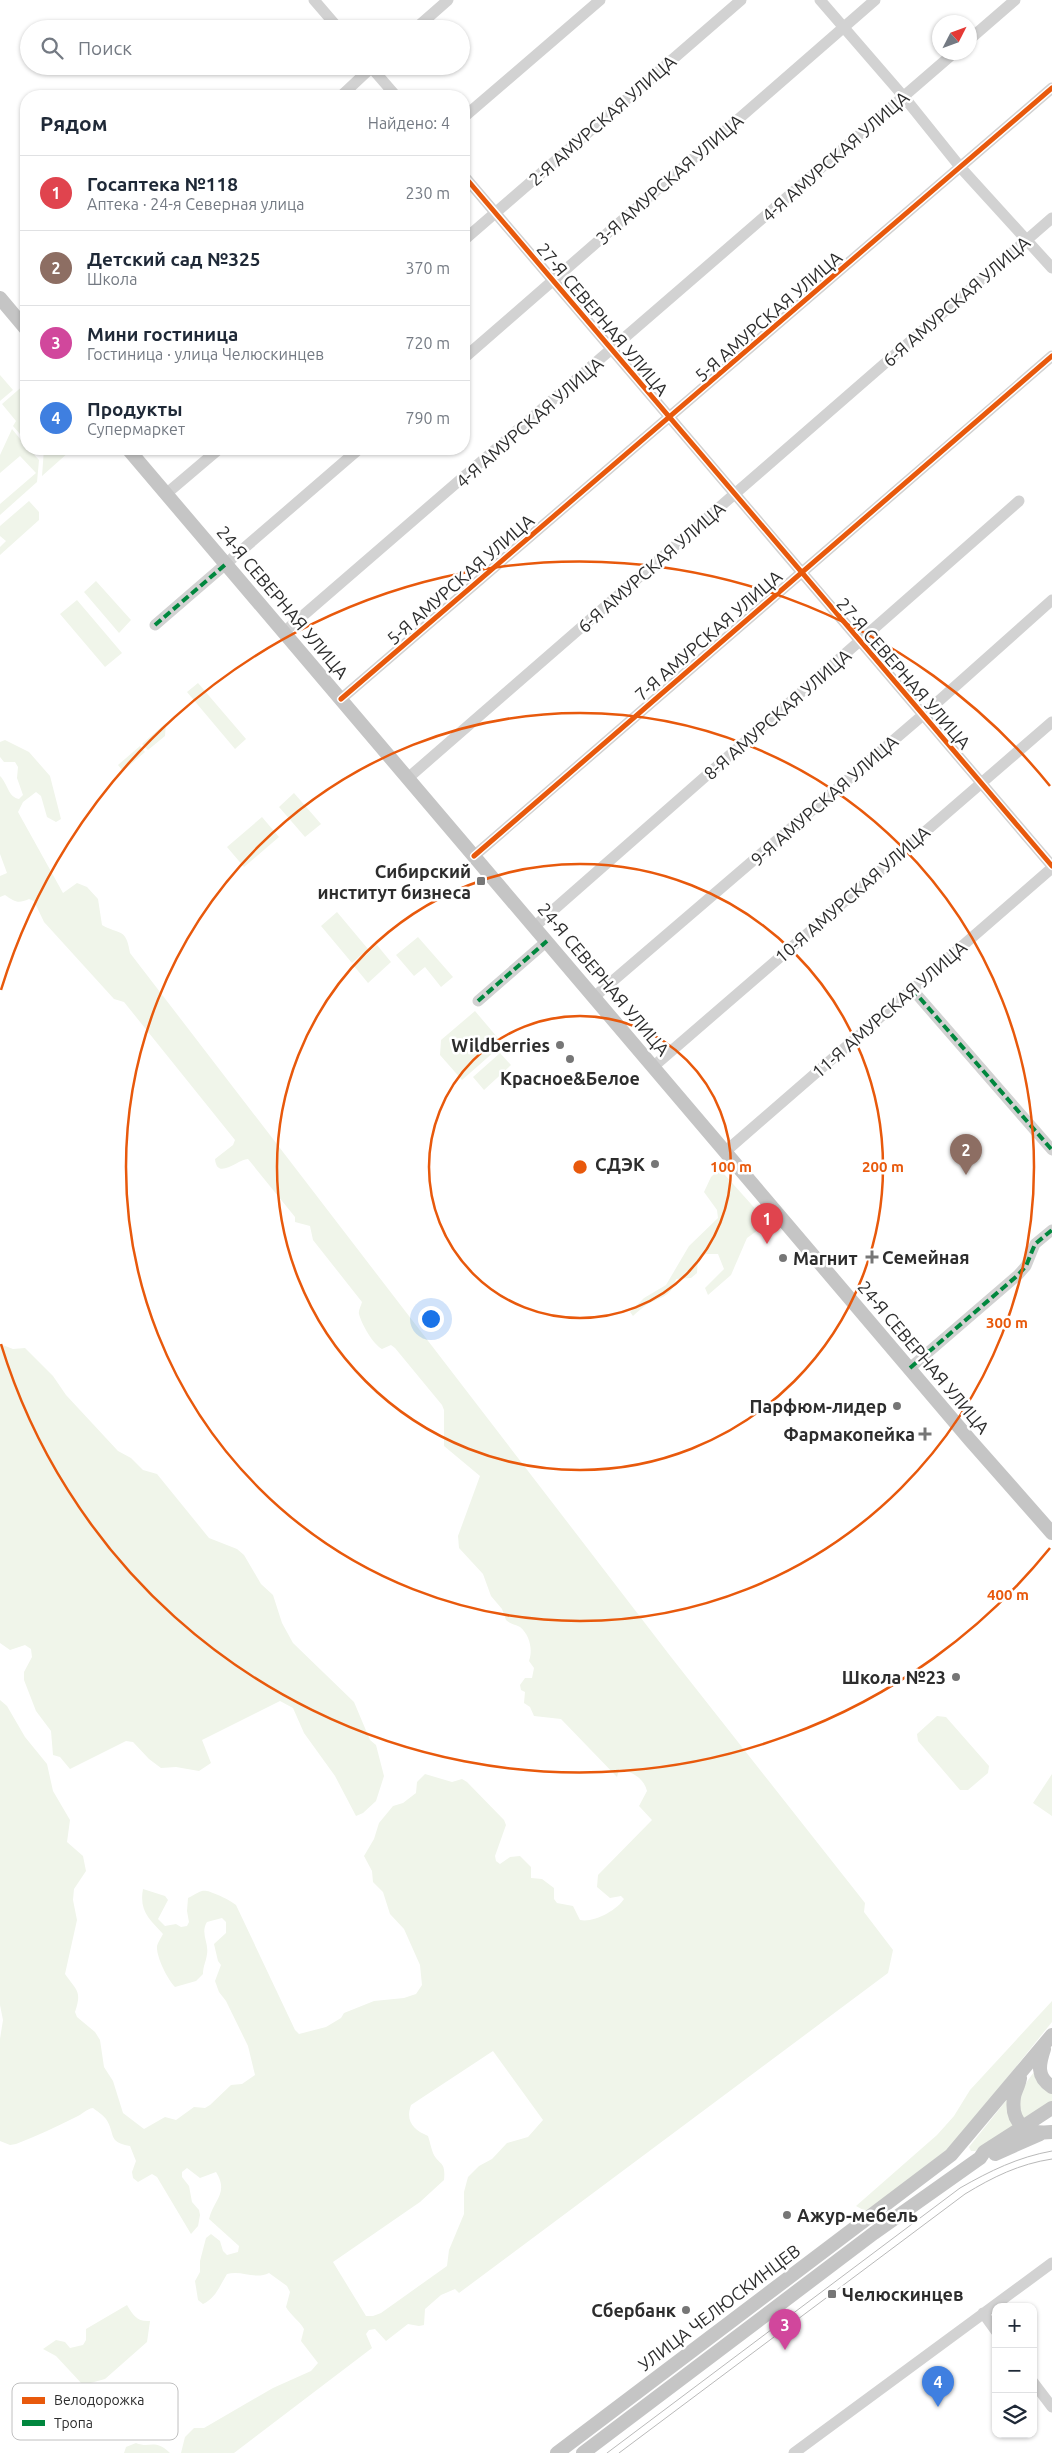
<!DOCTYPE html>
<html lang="ru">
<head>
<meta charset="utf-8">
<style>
  body { margin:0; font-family:Ubuntu,sans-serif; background:#f2f2f3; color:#1f2937 }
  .controls { position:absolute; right:15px; bottom:15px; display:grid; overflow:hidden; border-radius:10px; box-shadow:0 1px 4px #0004 }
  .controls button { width:45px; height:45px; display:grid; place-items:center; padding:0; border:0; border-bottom:1px solid #e0e1e3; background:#fff; color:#1f2937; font:25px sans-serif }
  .compass { position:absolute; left:932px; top:15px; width:45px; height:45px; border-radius:50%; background:#fff; box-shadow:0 1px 4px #0004; rotate:48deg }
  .you { position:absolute; left:430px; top:1318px; width:18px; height:18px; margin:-12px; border:4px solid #fff; border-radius:50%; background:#1a73e8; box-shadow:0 0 0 8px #1a73e833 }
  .badge { display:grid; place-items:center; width:32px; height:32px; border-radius:50%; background:#767676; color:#fff; font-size:16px; font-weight:700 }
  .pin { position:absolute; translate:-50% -41px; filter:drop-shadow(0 1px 2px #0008) }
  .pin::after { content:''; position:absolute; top:26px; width:18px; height:15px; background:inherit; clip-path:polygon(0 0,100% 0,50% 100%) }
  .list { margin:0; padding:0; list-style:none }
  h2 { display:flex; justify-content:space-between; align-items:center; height:65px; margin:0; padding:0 20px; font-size:21px }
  h2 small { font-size:16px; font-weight:400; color:#747a83 }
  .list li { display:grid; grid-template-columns:32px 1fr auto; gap:15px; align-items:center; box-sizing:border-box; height:75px; padding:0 20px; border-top:1px solid #e0e1e3 }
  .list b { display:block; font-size:19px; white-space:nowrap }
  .list p { margin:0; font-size:16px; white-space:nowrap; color:#747a83 }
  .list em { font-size:16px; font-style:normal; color:#747a83 }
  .icon { flex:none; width:28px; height:28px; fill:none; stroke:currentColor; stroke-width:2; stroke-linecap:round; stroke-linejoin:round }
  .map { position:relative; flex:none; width:1052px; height:2453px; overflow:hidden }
  .search { position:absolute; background:#fff; box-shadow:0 1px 4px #0004; left:20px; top:20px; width:450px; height:55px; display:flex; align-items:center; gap:12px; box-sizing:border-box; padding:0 18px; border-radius:28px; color:#747a83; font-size:19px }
  .panel { position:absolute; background:#fff; box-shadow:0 1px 4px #0004; left:20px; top:90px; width:450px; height:365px; border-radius:20px }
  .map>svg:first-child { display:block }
  .green { fill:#f0f5ea; fill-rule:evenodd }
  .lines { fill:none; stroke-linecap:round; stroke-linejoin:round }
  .minor { stroke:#d2d2d2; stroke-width:11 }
  .major { stroke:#c5c5c5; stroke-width:14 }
  .tram { stroke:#b9b9b9; stroke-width:1 }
  .quiet { stroke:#00873e; stroke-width:4; stroke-dasharray:8 4; stroke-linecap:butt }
  .cycleway-casing { stroke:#fff; stroke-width:8 }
  .cycleway { stroke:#e8590c; stroke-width:5 }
  .ring { fill:none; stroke:#e8590c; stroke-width:2.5 }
  .poi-dot { fill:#767676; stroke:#fff; stroke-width:2 }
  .labels { text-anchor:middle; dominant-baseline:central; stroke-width:5; stroke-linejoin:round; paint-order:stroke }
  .street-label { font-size:18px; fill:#2d2d2d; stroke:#fff }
  .poi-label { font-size:18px; font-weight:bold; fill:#2d2d2d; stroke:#fff; text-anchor:end }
  .key { fill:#fff; stroke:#c0c0c0; stroke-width:1 }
  .key-label { font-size:14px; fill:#2d2d2d }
  .centre { fill:#e8590c; stroke:#fff; stroke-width:2.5 }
  .ring-label { font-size:15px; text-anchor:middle; font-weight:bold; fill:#e8590c; stroke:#fff; stroke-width:5; stroke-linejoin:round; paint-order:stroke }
</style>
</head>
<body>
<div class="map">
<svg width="1052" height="2453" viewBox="0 0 1052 2453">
  <rect width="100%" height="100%" fill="#fff"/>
  <path class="green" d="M0,375L13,390L0,401Z
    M25,384L26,386V441L13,426L16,421L2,404Z
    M12,429L26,446V449H29L39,460L37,482L0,515V504L36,473L20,456L0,473V455Z
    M44,449H66L69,452L42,476Z
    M29,501L39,512V520L0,555V547L6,541L0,536V526Z
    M96,581L131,620L119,633L84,592Z
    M77,600L122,653L105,667L60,614Z
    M198,683L246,739L235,749L187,692Z
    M166,723L165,736L148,750L142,744Z
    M5,740L29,752L50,776L61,819L56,822L47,817L41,796L36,792L23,802L18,812L63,893L77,883L87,887L98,899L102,925C119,935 126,927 130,953L671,1657L865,1903L864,1912L893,1950L888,1973L459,2293L455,2289L441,2295L425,2309L424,2325L419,2326L408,2324L386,2341L375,2329L369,2330L366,2334L372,2348L234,2453H181L185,2437L194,2428H204L273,2388L311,2371L318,2363L301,2341L304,2329C300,2321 291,2316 286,2307L290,2292L287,2286L269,2273C255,2280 242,2270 227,2274C220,2285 216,2298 203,2304L198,2300L195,2281L200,2272V2261L206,2238L211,2234L220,2241L223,2251L227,2255L238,2252L239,2246L209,2219C214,2199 229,2193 216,2172L200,2178L187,2168L182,2172V2177L189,2186L192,2202L199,2210L200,2215L198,2226L191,2234L157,2177L152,2174L138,2182L133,2178L132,2172L136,2161L130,2146C107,2142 116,2134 106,2119C103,2115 97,2111 93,2108C86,2109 83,2114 76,2117C56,2127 37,2136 16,2144L10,2145L0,2141V2039L3,2020L0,2005V1700L7,1706L25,1737L47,1764L53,1791L70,1820L67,1842L83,1856L86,1871L74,1889L73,1900L77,1920L65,1974C77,1991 82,1991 75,2012L77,2017L95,2032L100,2040L104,2067L113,2081L123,2113L144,2129L165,2117L176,2120L194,2107L205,2108L210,2105L231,2085L242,2084L255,2075L248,2046L226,2001L219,1992L215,1981L221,1965L218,1961L214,1944L226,1933V1922L222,1918L207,1922C200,1933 209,1943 207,1954C206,1962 203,1966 203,1974L196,1981L175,1987C168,1980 156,1957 157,1946C158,1942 161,1938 163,1934C149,1919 139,1911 143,1889L165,1896L168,1900L158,1919L165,1926L176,1924L181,1927L187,1926L189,1922L187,1911L188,1898C203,1890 202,1888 218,1895C225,1898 229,1900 236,1905L295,2030L299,2034L326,2027L341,2018L344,2013L374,2001L404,1998L416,1994L422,1985L420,1965L404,1929L390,1914L383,1892L373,1882L372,1871L364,1856L374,1839L379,1823L393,1806L403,1803L416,1793L417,1782L425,1774L452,1782L462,1779L467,1782L504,1820L506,1825L495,1856L496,1861L500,1864L510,1857L520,1856L531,1867V1878L542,1879L554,1888V1899L557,1903L573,1906L580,1920C594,1923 617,1910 624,1899L621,1896L610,1898L597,1887L598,1875L652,1820L639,1806L647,1791C644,1778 631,1771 619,1769L617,1777L561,1719L534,1716L530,1707L524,1703L525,1692L521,1690L520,1685L525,1678H532L534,1668L529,1661C533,1650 530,1635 520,1627C515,1624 510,1624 506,1620L502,1609L491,1596L483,1574L459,1548L458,1536L480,1476L444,1446V1410L442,1405L395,1348L391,1345L382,1349C373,1344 362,1325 359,1314C358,1311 361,1306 362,1302L313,1240L310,1226L295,1222V1217L248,1159C238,1159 217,1181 215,1159L233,1145L235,1140L124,1002L114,999L44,922L34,901L29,899C18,904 15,902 5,895L0,897V876L7,873L0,854V776C8,784 8,797 19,799L23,795L17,778L18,767L15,762H4L0,757V742ZM493,2051L543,2120L528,2137L507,2143L492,2159L479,2166L468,2177L464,2192V2214L449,2250L447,2266L381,2313L373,2316H366L333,2262L420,2202L444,2180C446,2160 439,2166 433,2153C431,2148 430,2142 428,2136C414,2130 405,2122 411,2105Z
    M140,746L145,752L123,771L118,765Z
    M294,793L321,824L305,837L279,807Z
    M262,817L279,837L244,867L227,847Z
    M337,912L368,949L352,963L321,926Z
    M418,937L453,977L441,987L425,967L414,976L396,955Z
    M377,945L391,962L368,983L354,966Z
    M475,1011L503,1044L462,1080L440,1055L441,1040Z
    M500,1053L511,1065L484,1090L473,1077Z
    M717,1171L725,1175L768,1223L747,1238L731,1275L708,1295L705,1288L724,1269L718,1254H706L698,1258L697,1273L691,1278L676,1279C672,1297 660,1297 646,1305C642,1308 637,1312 633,1316L630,1312L644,1298L666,1285L689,1246L718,1218L717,1210L704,1192L711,1177Z
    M0,1344L13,1349L25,1348L53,1376L66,1395L118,1451L131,1458L143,1470L157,1474L209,1538L237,1549L244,1555L261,1584L273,1595L282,1623L293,1643L354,1702L370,1740L376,1745L384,1776L376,1801L363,1813L356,1816L335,1776L304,1733L293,1708L280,1701L202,1740L211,1763L199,1771L176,1767L161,1768L149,1759L133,1742L126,1741L70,1769L60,1757L53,1755L51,1731L36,1711L24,1680V1672L32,1657L31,1649L25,1645L10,1650L0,1643Z
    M937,1716L946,1717L989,1766L988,1773L968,1790H960L918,1741L917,1734Z
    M1052,1774V1816L1033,1803Z
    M1052,2001V2022L952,2146L867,2212L856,2206L937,2135L954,2116L970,2090Z
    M1035,2071L1052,2092V2101L1024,2121C1013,2104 1023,2085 1035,2071Z
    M1009,2097L1016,2125L975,2151H971L969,2147Z
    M127,2305C133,2315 137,2322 150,2321L147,2342L105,2379L83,2385L56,2356L43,2349L56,2340L65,2342L70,2348L83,2345L86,2340V2329Z
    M136,2443C150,2449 154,2438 170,2453H124L126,2447Z"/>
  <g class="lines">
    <path class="minor" d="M314,0L339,29
      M820,0L904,97L961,168L1052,268
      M415,29L448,0
      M970,39L1015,0
      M370,66L396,96
      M341,96L373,66
      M464,117L600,0
      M464,176L1052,866
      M464,240L741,0
      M464,358L875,0
      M166,494L219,449
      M155,625L359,449
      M284,632L955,52
      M341,699L1052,88
      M408,778L1052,218
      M474,856L1052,356
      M534,927L1019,501
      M912,989L1052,1150
      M594,997L923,715L1052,600
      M478,1001L547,941
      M654,1066L1052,722
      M726,1151L1052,868
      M910,1368L1018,1275L1026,1266L1035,1244L1052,1230
      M983,2313L996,2331
      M1033,2382L1052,2407
      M794,2453L1052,2263"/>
    <path class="major" d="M0,298L26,329
      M128,449L970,1440L1052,1533
      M1044,2049C1039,2064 1036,2077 1052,2087
      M1020,2078C1019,2085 1015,2091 1014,2097C1010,2125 1028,2135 1052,2132
      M995,2154L1040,2134
      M557,2453L951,2155L1052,2035
      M583,2453L874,2233L980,2158L984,2152L1052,2108"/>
    <path class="tram" d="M607,2453L960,2188C990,2171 1018,2157 1052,2151
      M619,2453L965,2194C993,2177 1019,2164 1052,2159"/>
    <path class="quiet" d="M155,625L226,564
      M912,989L1052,1150
      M478,1001L547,941
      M910,1368L1018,1275L1026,1266L1035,1244L1052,1230"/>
    <defs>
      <path id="cycleway" d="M464,176L1052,866
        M341,699L1052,88
        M474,856L1052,356"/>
    </defs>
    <use href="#cycleway" class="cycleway-casing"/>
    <use href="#cycleway" class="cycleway"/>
  </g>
  <g class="ring">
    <circle cx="580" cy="1167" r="151"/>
    <circle cx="580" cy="1167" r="303"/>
    <circle cx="580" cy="1167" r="454"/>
    <path d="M1050 1548A605 605 0 0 1 1 1344M1 990A605 605 0 0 1 1050 786"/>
  </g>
  <g class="poi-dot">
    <rect x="476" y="876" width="10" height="10" rx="2.5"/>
    <circle cx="560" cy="1045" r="5"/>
    <circle cx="570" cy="1059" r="5"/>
    <circle cx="655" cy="1164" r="5"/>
    <path d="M869.5 1249.5h5v5h5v5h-5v5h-5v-5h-5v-5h5z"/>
    <circle cx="783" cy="1258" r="5"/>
    <circle cx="897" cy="1406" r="5"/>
    <path d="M922.5 1426.5h5v5h5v5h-5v5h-5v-5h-5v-5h5z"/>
    <circle cx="956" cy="1677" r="5"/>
    <circle cx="787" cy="2215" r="5"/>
    <rect x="827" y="2289" width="10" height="10" rx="2.5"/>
    <circle cx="686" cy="2310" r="5"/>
  </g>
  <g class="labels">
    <g class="street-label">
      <text transform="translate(602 120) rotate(-41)">2-Я АМУРСКАЯ УЛИЦА</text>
      <text transform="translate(835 156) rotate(-41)">4-Я АМУРСКАЯ УЛИЦА</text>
      <text transform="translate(669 179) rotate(-41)">3-Я АМУРСКАЯ УЛИЦА</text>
      <text transform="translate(956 301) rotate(-41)">6-Я АМУРСКАЯ УЛИЦА</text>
      <text transform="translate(768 316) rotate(-41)">5-Я АМУРСКАЯ УЛИЦА</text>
      <text transform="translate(603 319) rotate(50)">27-Я СЕВЕРНАЯ УЛИЦА</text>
      <text transform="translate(529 422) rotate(-41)">4-Я АМУРСКАЯ УЛИЦА</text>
      <text transform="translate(651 567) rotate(-41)">6-Я АМУРСКАЯ УЛИЦА</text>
      <text transform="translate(460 579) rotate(-41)">5-Я АМУРСКАЯ УЛИЦА</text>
      <text transform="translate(283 602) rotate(50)">24-Я СЕВЕРНАЯ УЛИЦА</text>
      <text transform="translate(708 635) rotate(-41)">7-Я АМУРСКАЯ УЛИЦА</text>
      <text transform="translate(904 673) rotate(49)">27-Я СЕВЕРНАЯ УЛИЦА</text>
      <text transform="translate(777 714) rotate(-41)">8-Я АМУРСКАЯ УЛИЦА</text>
      <text transform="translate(824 800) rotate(-41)">9-Я АМУРСКАЯ УЛИЦА</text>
      <text transform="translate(852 894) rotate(-41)">10-Я АМУРСКАЯ УЛИЦА</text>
      <text transform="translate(604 979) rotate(50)">24-Я СЕВЕРНАЯ УЛИЦА</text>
      <text transform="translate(889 1009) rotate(-41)">11-Я АМУРСКАЯ УЛИЦА</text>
      <text transform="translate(924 1357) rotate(50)">24-Я СЕВЕРНАЯ УЛИЦА</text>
      <text transform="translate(719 2307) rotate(-37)">УЛИЦА ЧЕЛЮСКИНЦЕВ</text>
    </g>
    <g class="poi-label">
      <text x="471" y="871">Сибирский<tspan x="471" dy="21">институт бизнеса</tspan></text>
      <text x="550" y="1045">Wildberries</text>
      <text x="570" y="1078" text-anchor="middle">Красное&amp;Белое</text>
      <text x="645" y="1164">СДЭК</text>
      <text x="882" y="1257" text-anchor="start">Семейная</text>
      <text x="793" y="1258" text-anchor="start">Магнит</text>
      <text x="887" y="1406">Парфюм-лидер</text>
      <text x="915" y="1434">Фармакопейка</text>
      <text x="946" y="1677">Школа №23</text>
      <text x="797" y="2215" text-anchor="start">Ажур-мебель</text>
      <text x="842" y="2294" text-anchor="start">Челюскинцев</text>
      <text x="676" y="2310">Сбербанк</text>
    </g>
  </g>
  <rect x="12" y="2383" width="166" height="57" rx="8" class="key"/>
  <rect x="22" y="2397" width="23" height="7" fill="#e8590c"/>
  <rect x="22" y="2420" width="23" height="6" fill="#00873e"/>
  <g class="key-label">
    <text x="54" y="2405">Велодорожка</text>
    <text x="54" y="2428">Тропа</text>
  </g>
  <circle cx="580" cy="1167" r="8" class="centre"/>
  <g class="ring-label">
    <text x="731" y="1172">100 m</text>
    <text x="883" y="1172">200 m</text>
    <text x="1007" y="1328">300 m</text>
    <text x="1008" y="1600">400 m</text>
  </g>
</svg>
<div class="controls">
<button>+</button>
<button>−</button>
<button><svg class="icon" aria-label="layers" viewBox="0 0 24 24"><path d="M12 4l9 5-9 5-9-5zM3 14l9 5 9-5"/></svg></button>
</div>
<svg class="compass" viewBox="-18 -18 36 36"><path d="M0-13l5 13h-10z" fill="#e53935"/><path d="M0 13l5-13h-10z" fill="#747a83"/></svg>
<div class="you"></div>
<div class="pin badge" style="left:767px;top:1244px;background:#e0444e">1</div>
<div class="pin badge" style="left:966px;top:1175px;background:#8d6e63">2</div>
<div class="pin badge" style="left:785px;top:2350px;background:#d1479c">3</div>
<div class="pin badge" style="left:938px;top:2407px;background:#3f7fe0">4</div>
<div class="search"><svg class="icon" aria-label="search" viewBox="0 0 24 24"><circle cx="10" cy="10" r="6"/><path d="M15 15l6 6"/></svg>Поиск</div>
<section class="panel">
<h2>Рядом<small>Найдено: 4</small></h2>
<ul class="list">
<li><span class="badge" style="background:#e0444e">1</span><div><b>Госаптека №118</b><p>Аптека · 24-я Северная улица</p></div><em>230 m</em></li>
<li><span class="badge" style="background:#8d6e63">2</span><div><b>Детский сад №325</b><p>Школа</p></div><em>370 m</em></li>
<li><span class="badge" style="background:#d1479c">3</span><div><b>Мини гостиница</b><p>Гостиница · улица Челюскинцев</p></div><em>720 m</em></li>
<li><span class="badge" style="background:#3f7fe0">4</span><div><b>Продукты</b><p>Супермаркет</p></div><em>790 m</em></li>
</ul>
</section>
</div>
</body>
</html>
